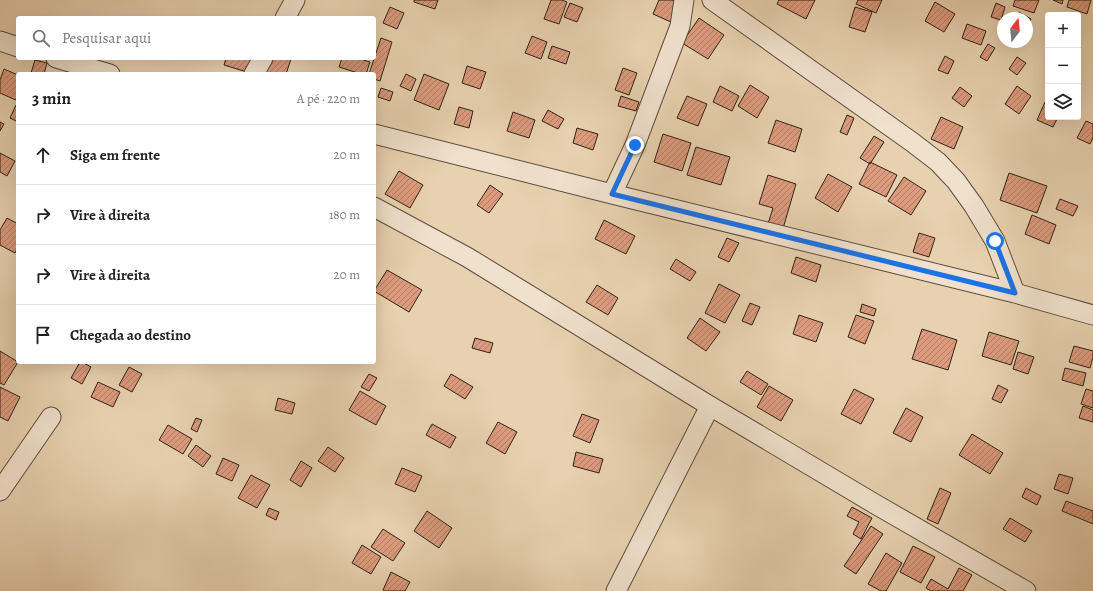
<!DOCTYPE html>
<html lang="pt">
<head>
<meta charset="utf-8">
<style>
  body { margin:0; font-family:Alegreya,serif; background:#f2f2f2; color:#222 }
  .controls { position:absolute; right:12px; top:12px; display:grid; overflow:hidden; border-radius:4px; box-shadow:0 4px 16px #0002 }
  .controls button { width:36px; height:36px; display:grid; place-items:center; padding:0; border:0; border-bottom:1px solid #e0e0e0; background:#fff; color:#222; font:20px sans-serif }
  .compass { position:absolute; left:997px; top:12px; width:36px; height:36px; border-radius:50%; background:#fff; box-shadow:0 4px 16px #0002; rotate:16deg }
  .stop { position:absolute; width:12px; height:12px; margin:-9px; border:3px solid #1a73e8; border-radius:50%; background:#fff }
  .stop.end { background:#1a73e8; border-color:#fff; box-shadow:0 1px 4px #0008 }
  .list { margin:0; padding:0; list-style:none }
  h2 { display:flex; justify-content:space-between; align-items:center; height:52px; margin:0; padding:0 16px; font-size:17px }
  h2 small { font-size:13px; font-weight:400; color:#767676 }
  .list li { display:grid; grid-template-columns:26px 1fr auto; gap:12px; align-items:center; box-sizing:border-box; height:60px; padding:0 16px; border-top:1px solid #e0e0e0 }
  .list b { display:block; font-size:15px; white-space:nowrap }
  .list em { font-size:13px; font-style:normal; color:#767676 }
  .icon { flex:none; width:22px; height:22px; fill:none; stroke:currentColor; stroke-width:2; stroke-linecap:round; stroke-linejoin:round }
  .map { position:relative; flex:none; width:1093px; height:591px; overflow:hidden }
  .search { position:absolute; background:#fff; box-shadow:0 4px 16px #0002; left:16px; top:16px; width:360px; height:44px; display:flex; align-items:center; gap:10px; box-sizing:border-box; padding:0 14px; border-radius:4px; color:#767676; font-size:15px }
  .panel { position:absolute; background:#fff; box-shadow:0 4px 16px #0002; left:16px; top:72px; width:360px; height:292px; border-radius:4px }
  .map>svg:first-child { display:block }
  .building { fill:url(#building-hatch); stroke:#2f2317 }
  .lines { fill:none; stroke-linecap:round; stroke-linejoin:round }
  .minor-casing { stroke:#5d4e3d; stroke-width:21 }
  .minor { stroke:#f0e1cc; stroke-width:19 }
  .route { stroke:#1a73e8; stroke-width:5 }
</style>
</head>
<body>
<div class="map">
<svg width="1093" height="591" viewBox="0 0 1093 591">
  <defs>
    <pattern id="building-hatch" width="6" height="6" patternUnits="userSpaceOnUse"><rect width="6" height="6" fill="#dc9b7d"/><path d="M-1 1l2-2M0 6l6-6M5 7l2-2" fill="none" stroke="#b37e65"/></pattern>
  </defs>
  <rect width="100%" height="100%" fill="#e8d1b0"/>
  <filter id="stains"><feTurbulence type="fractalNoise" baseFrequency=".005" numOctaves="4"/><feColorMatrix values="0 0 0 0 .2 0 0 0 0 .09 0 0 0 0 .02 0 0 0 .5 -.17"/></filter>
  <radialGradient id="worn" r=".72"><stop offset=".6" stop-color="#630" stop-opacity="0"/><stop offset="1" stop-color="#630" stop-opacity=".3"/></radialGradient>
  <path class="building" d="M414,0H438L435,9L414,2Z
    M551,0H562L567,2L559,24L544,19Z
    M659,0H672L679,3L671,22L653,14Z
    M779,0H815L806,19L777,4Z
    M858,0H882L876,13L856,4Z
    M1015,0H1039L1034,13L1013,6Z
    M1053,0H1063L1062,4Z
    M1069,0H1091L1087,14L1067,7Z
    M935,2L955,14L944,32L925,21Z
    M570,3L583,8L577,22L564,17Z
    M996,3L1005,7L1001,20L991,17Z
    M390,7L404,13L397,29L383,23Z
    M855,7L872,12L865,32L849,27Z
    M1019,12L1031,19L1027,26V18H1015Z
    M699,18L724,35L708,59L682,43Z
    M967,24L986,31L981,45L962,38Z
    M532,36L547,42L541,59L525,53Z
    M381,38L392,42L380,81L374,79V74H369Z
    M988,44L995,48L987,61L980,57Z
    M552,46L570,52L566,64L548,58Z
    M945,56L954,61L948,74L938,70Z
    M1017,57L1026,63L1017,75L1009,69Z
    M226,58H252L247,72L224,65Z
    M260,58H286L291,59L286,74H255Z
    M342,58H357L370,62L366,74H361L339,67Z
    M35,60L47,63L44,74L31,73Z
    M467,66L486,72L480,89L462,83Z
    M623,68L637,73L629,95L615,90Z
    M4,69L18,75V101L0,93V80Z
    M406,74L416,79L411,91L400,86Z
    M424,74L449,84L439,110L414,100Z
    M750,85L769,97L757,118L738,106Z
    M720,86L739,96L732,111L713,102Z
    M1017,86L1031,96L1019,114L1005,104Z
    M960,87L972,96L964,107L952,98Z
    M381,88L393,92L390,101L378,97Z
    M621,96L639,102L636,111L618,106Z
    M687,96L707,104L698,126L677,118Z
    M1045,102L1048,104V117H1058L1053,127L1037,120Z
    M16,105L18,106V122L10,118Z
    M459,107L473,111L469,128L454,124Z
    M548,110L564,119L558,129L542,121Z
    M513,112L535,120L529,138L507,131Z
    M847,115L854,118L847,135L840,132Z
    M941,117L963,127L954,149L931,139Z
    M776,120L802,129L795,152L768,143Z
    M1086,121L1093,124V138L1090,144L1077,138Z
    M0,122L4,124L0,131Z
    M577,128L598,134L593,150L573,143Z
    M663,134L691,143L682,171L654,162Z
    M874,136L884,142L870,164L860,158Z
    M696,147L730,157L721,185L687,175Z
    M0,153L15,161L7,176L0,172Z
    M870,162L897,175L886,197L859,184Z
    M399,171L423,185L410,208L385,194Z
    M1009,173L1047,186L1037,213L1000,200Z
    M828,174L852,187L838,212L815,198Z
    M768,175L796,184L782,232L767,227L773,208L759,204Z
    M904,177L926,191L911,215L888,201Z
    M490,185L503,194L489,213L477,205Z
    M1060,199L1078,206L1073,216L1056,209Z
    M1032,215L1056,225L1049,244L1025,234Z
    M7,218L18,224V247L15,253L0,245V230Z
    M604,220L635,236L626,254L595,239Z
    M919,233L935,238L929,257L913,252Z
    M727,238L739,243L729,262L718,257Z
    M796,257L821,265L816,282L791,273Z
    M676,259L696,272L690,281L670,269Z
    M387,270L422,290L409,312L374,291Z
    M719,284L740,295L725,323L705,313Z
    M597,285L618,298L608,315L586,302Z
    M750,303L760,307L752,325L742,321Z
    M862,304L876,309L874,316L860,312Z
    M799,315L823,323L816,342L793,334Z
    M856,315L874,321L865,344L848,337Z
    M700,318L720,332L706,351L687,338Z
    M922,329L957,340L948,370L912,359Z
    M989,332L1019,341L1011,365L982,356Z
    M475,338L493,343L490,353L472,348Z
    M1074,346L1093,351V357L1090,368L1069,362Z
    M0,351L18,362L4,385L0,383Z
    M1018,352L1034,357L1028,374L1013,369Z
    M80,362H82L91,367L82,384L71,378Z
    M129,367L142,374L132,392L119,385Z
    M1065,368L1086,373L1083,386L1062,380Z
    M747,371L768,384L761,395L740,382Z
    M369,374L377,378L369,391L361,387Z
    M451,374L473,387L465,399L444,386Z
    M98,382L120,392L113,407L91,397Z
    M998,385L1008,390L1001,403L992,399Z
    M769,386L793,400L781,421L757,407Z
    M0,387L20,397L8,421L0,417Z
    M854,389L874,399L861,424L841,414Z
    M1086,389L1093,391V408L1081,404Z
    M360,391L386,406L376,425L349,410Z
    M278,398L295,403L292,414L275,410Z
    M1083,406L1093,410V422L1079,418Z
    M906,408L923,417L911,442L893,433Z
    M582,414L599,420L590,443L573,436Z
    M196,418L202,420L197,432L191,429Z
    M498,422L517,432L505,454L486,443Z
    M432,424L456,437L450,448L426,435Z
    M168,425L192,439L183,454L159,440Z
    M972,434L1003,453L990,474L959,455Z
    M196,445L211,456L203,467L188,456Z
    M328,447L344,458L335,472L318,461Z
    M576,452L603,459L599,473L573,466Z
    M223,458L239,465L232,481L216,474Z
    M301,461L312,468L301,487L290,480Z
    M402,468L422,476L415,492L395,484Z
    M1059,474L1073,478L1068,494L1054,489Z
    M251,475L270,485L257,508L238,498Z
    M940,488L951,493L938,524L927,519Z
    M1026,488L1041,496L1037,505L1022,497Z
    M1066,501L1093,511V524L1062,511Z
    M852,507L872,518L861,539L853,534L859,522L847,516Z
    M269,508L279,512L276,520L266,515Z
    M427,511L452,528L439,548L414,531Z
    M1010,518L1032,531L1025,542L1003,529Z
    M871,526L883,534L856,574L844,566Z
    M383,529L405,543L393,561L371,547Z
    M362,545L381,557L371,574L352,563Z
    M913,546L935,557L921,583L900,572Z
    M886,553L902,563L886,591H881L868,584Z
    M959,568L972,575L963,591H931L926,588L931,579L948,589Z
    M391,572L410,582L405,591H385L383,590Z"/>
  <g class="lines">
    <defs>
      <path id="minor" d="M712,0L912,142L938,162L956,181L974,206L995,241L1015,293
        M285,18L295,0
        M0,41L18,47
        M56,58L110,74
        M254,74L263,58
        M374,134L612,194L1015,293L1093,315
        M612,194L635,145L680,26L684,0
        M374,207L467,257L710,406L875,504L1026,591
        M0,491L51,417
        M616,591L710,406"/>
    </defs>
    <use href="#minor" class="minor-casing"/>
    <use href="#minor" class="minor"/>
  </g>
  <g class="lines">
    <path class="route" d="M635,145L612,194L1015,293L995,241"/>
  </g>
  <rect width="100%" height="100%" filter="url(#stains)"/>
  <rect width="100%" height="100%" fill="url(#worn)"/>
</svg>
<div class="controls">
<button>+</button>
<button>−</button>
<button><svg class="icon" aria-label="layers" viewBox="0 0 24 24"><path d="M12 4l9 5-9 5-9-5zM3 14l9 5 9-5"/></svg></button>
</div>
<svg class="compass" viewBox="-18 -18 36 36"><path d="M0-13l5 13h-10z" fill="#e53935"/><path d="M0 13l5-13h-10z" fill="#767676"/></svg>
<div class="stop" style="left:995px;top:241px"></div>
<div class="stop end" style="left:635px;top:145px"></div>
<div class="search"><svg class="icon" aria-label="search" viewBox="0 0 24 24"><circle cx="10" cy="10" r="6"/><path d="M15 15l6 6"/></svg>Pesquisar aqui</div>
<section class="panel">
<h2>3 min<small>A pé · 220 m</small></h2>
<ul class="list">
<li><svg class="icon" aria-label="ahead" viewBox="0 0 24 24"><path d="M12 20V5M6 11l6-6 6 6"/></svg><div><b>Siga em frente</b></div><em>20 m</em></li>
<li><svg class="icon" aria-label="right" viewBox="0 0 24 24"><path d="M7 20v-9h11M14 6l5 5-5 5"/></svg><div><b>Vire à direita</b></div><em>180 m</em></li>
<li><svg class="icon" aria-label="right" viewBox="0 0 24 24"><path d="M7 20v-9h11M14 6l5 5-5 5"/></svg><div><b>Vire à direita</b></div><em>20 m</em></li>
<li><svg class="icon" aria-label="arrive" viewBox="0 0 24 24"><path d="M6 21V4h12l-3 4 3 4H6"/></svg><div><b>Chegada ao destino</b></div></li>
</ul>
</section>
</div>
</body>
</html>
